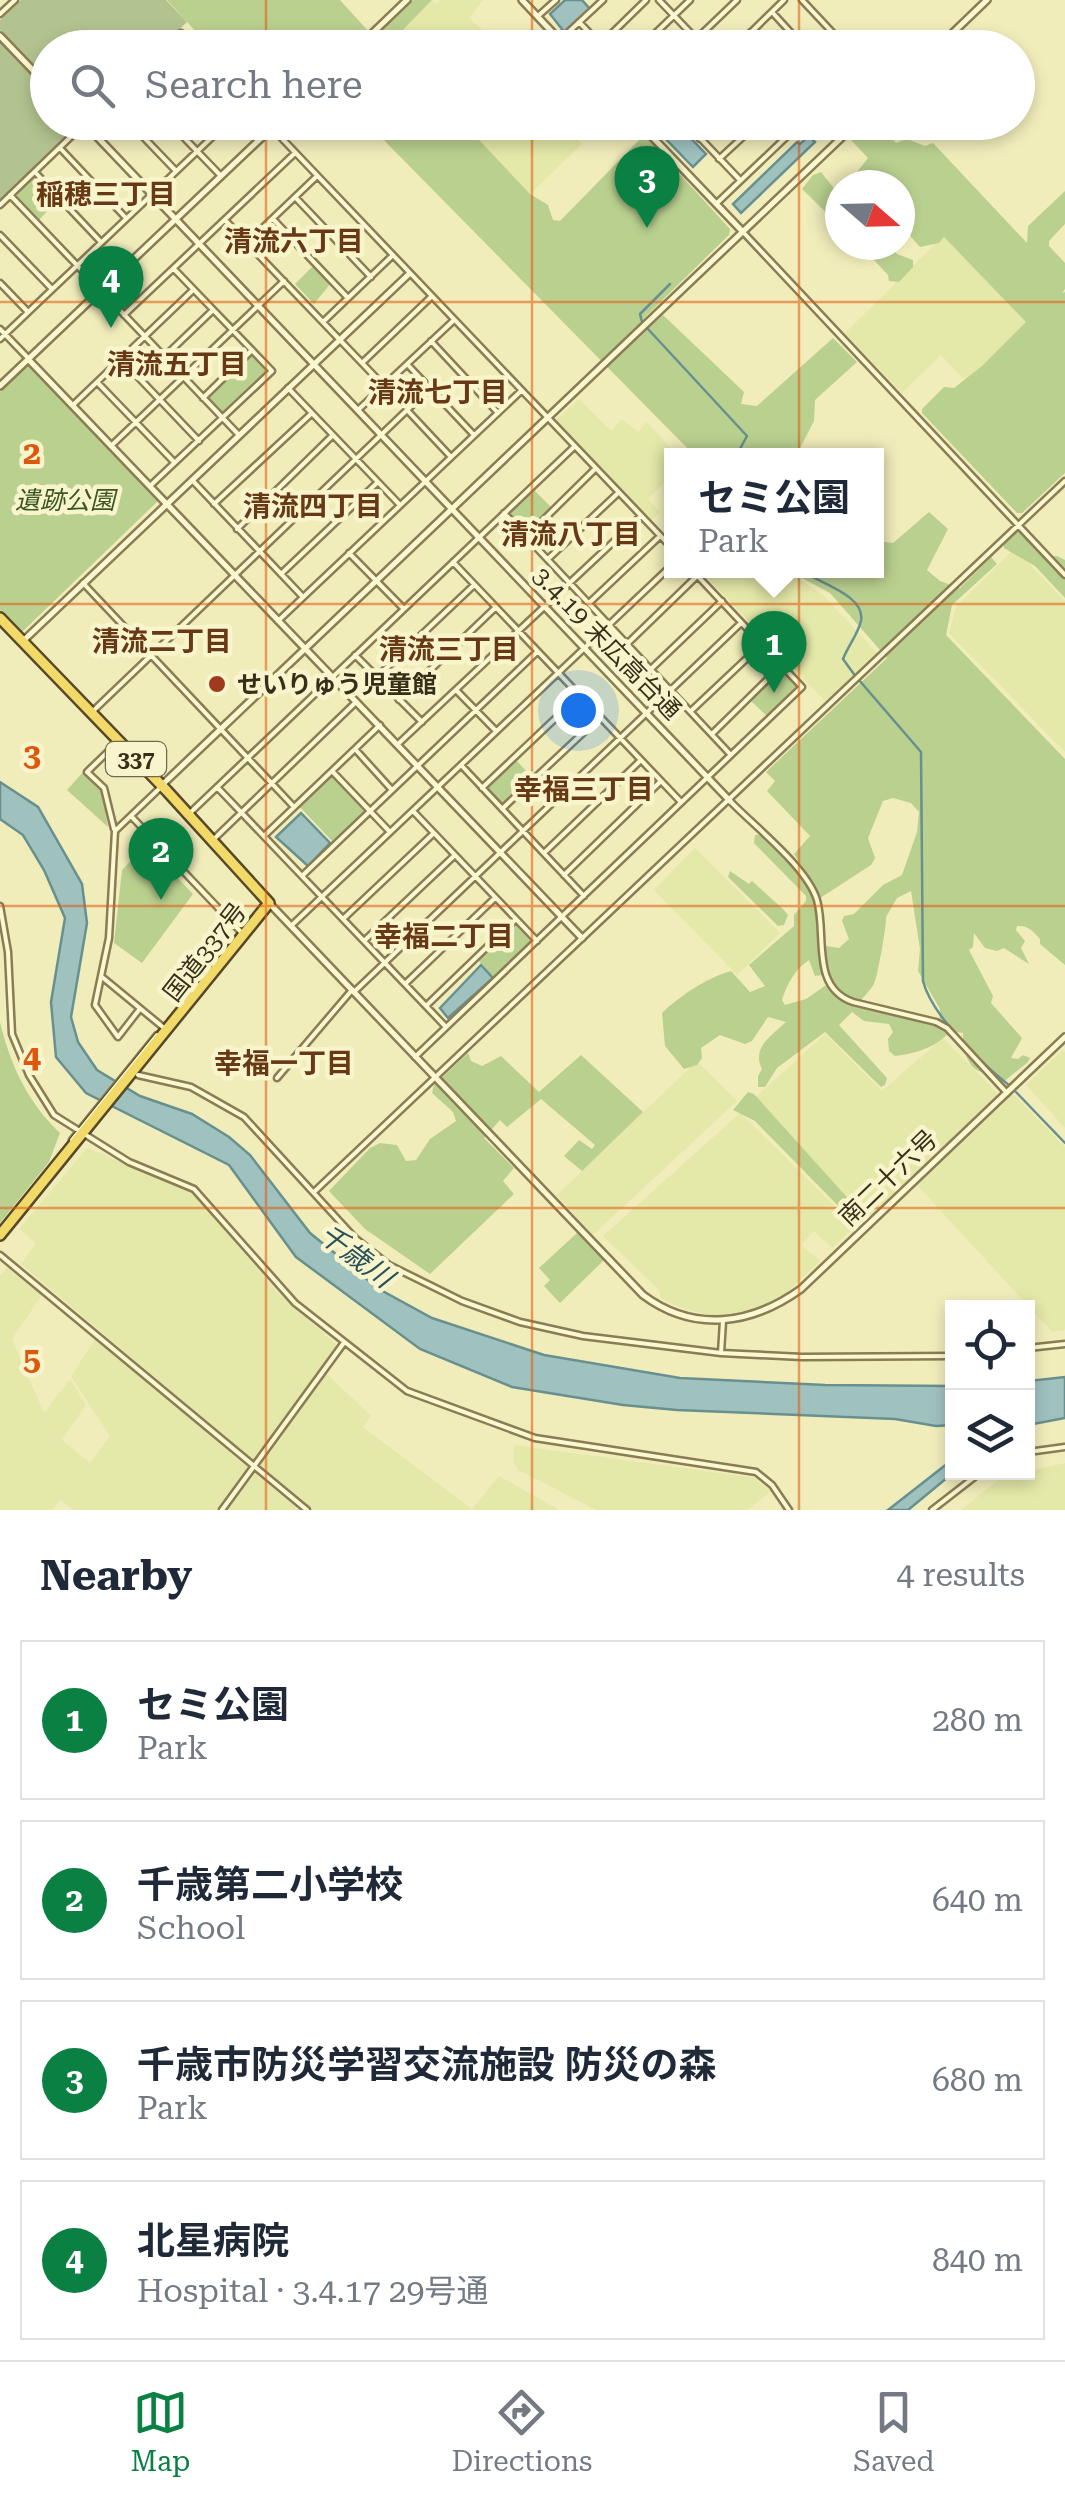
<!DOCTYPE html>
<html lang="en">
<head>
<meta charset="utf-8">
<style>
  body { margin:0; font-family:"Roboto Serif","Noto Sans JP",serif; background:#f2f2f3; color:#1f2937 }
  .controls { position:absolute; right:30px; bottom:30px; display:grid; overflow:hidden; border-radius:0px; box-shadow:0 5px 15px #0003 }
  .controls button { width:90px; height:90px; display:grid; place-items:center; padding:0; border:0; border-bottom:2px solid #e0e1e3; background:#fff; color:#1f2937; font:50px sans-serif }
  .compass { position:absolute; left:825px; top:170px; width:90px; height:90px; border-radius:50%; background:#fff; box-shadow:0 5px 15px #0003; rotate:110deg }
  .you { position:absolute; left:578px; top:710px; width:35px; height:35px; margin:-25px; border:8px solid #fff; border-radius:50%; background:#1a73e8; box-shadow:0 0 0 15px #1a73e833 }
  .badge { display:grid; place-items:center; width:65px; height:65px; border-radius:50%; background:#0b8043; color:#fff; font-size:32px; font-weight:700 }
  .pin { position:absolute; translate:-50% -82px; filter:drop-shadow(0 2px 5px #0008) }
  .pin::after { content:''; position:absolute; top:52px; width:35px; height:30px; background:inherit; clip-path:polygon(0 0,100% 0,50% 100%) }
  .popup { position:absolute; left:664px; top:448px; width:220px; height:130px; box-sizing:border-box; display:grid; place-content:center; border-radius:0px; background:#fff; filter:drop-shadow(0 2px 8px #0005); font-size:32px; white-space:nowrap; color:#747a83 }
  .popup b { font-size:38px; color:#1f2937 }
  .popup::after { content:''; position:absolute; left:50%; top:100%; margin-left:-20px; border:20px solid transparent; border-top-color:#fff }
  .list { margin:0; padding:0; list-style:none }
  h2 { display:flex; justify-content:space-between; align-items:center; height:130px; margin:0; padding:0 40px; font-size:42px }
  h2 small { font-size:32px; font-weight:400; color:#747a83 }
  .list li { display:grid; grid-template-columns:65px 1fr auto; gap:30px; align-items:center; box-sizing:border-box; height:160px; margin:0 20px 20px; padding:0 20px; border:2px solid #e0e1e3; border-radius:0px }
  .list b { display:block; font-size:38px; white-space:nowrap }
  .list p { margin:0; font-size:32px; white-space:nowrap; color:#747a83 }
  .list em { font-size:32px; font-style:normal; color:#747a83 }
  .icon { flex:none; width:55px; height:55px; fill:none; stroke:currentColor; stroke-width:2; stroke-linecap:round; stroke-linejoin:round }
  .map { position:relative; flex:none; width:1065px; height:1510px; overflow:hidden }
  .search { position:absolute; background:#fff; box-shadow:0 5px 15px #0003; left:30px; right:30px; top:30px; height:110px; display:flex; align-items:center; gap:25px; box-sizing:border-box; padding:0 35px; border-radius:55px; color:#747a83; font-size:38px }
  .sheet { height:850px; background:#fff }
  nav { display:flex; justify-content:space-around; align-items:center; box-sizing:border-box; height:140px; border-top:2px solid #e0e1e3; background:#fff; font-size:28px; color:#747a83 }
  nav a { display:grid; justify-items:center; gap:5px }
  nav .on { color:#0b8043 }
  .map>svg:first-child { display:block }
  .farmland { fill:#e4e8a8 }
  .green { fill:#bad08f; fill-rule:evenodd }
  .cemetery { fill:#b2c38f }
  .water { fill:#a0c2bf; stroke:#67908f; stroke-width:2.5 }
  .lines { fill:none; stroke-linecap:round; stroke-linejoin:round }
  .stream { stroke:#67908f; stroke-width:2.5 }
  .minor-casing { stroke:#8a7c54; stroke-width:9 }
  .tertiary-casing { stroke:#8a7c54; stroke-width:10 }
  .trunk-casing { stroke:#574829; stroke-width:14 }
  .minor { stroke:#fcf8cf; stroke-width:4 }
  .tertiary { stroke:#fcf8cf; stroke-width:5 }
  .trunk { stroke:#f2da69; stroke-width:9 }
  .grid { fill:none; stroke:#df570d; stroke-width:2.5; stroke-opacity:0.55 }
  .poi-dot { fill:#9e3a1f; stroke:#f8f5cc; stroke-width:4 }
  .labels { text-anchor:middle; dominant-baseline:central; stroke-width:9; stroke-linejoin:round; paint-order:stroke }
  .shield { fill:#f8f5cc; stroke:#726a4f; stroke-width:2.5 }
  .shield-label { font-size:22px; font-weight:bold; fill:#382f1a }
  .park-label { font-size:25px; font-style:italic; fill:#3c561f; stroke:#f8f5cc }
  .street-label { font-size:25px; fill:#382f1a; stroke:#f8f5cc }
  .poi-label { font-size:25px; font-weight:bold; fill:#382f1a; stroke:#f8f5cc; text-anchor:start }
  .neighbourhood-label { font-size:28px; font-weight:bold; fill:#683916; stroke:#f8f5cc }
  .water-label { font-size:28px; font-style:italic; fill:#285159; stroke:#f8f5cc }
  .grid-label { font-size:32px; text-anchor:middle; font-weight:bold; fill:#df570d; stroke:#f8f5cc; stroke-width:9; stroke-linejoin:round; paint-order:stroke }
</style>
</head>
<body>
<div class="map">
<svg width="1065" height="1510" viewBox="0 0 1065 1510">
  <rect width="100%" height="100%" fill="#f1edbb"/>
  <path class="farmland" d="M432,0L436,4L440,0H483L469,18L501,47L394,48L389,43Z
    M463,123H561L582,144L530,194Z
    M943,236L1029,324L968,383L941,355L902,393L845,333Z
    M579,399L611,431L622,419L638,432L647,422L675,453L667,464L671,470V476L648,499L660,512L651,521L555,421Z
    M1012,551L1023,557L1065,601V752L949,633L956,607Z
    M701,571H779L795,576L824,596L878,654L827,703Z
    M695,848L780,933L737,975L654,890Z
    M825,1034L882,1091L943,1038L998,1094L864,1222L749,1103Z
    M1063,1050L1065,1052V1128L1026,1085Z
    M697,1061L737,1101L593,1235L557,1195Z
    M1012,1093L1065,1147V1330L1052,1332L917,1185Z
    M740,1113L855,1226L832,1248L814,1231L801,1245L820,1261L785,1294L752,1312L715,1317L679,1307L661,1298L659,1290L603,1236Z
    M87,1148L183,1188L197,1198L278,1293L337,1345L254,1461L21,1264L36,1243L19,1229Z
    M7,1268L42,1295L12,1339L44,1413L70,1379L86,1405L62,1440L90,1463L110,1436L71,1376L96,1338L248,1468L217,1510H74L60,1500L52,1510H0V1276Z
    M327,1374L371,1416L363,1427L472,1509L499,1476L559,1510H313L259,1465Z
    M514,1445L755,1478L770,1492L747,1510H596L518,1470L514,1463Z
    M1065,1463V1510H961L1002,1477Z
    M255,1473L299,1510H228Z"/>
  <path class="green" d="M167,0H340L369,32L352,47H210Z
    M413,0H432L390,43L394,47H363Z
    M367,123H463L530,194L548,205L553,220L560,221L644,135L730,229L729,235L640,322L646,330L663,315L744,392L741,404L757,406L833,338L857,362L815,400L814,421L798,452L802,455H694Z
    M878,123L896,143L907,139L925,146L933,143L1027,243L1028,226L1065,191V224L1049,241V246L1065,263V289L1062,293L1065,292V473L1022,513H1017L922,413V409L944,387L954,388L982,366L1026,322L944,237L939,243L920,247L911,237L907,224L900,222V185H876L873,179L860,178L857,172L868,158L850,139L868,123Z
    M821,172L840,196V226L802,189L813,175Z
    M35,175L58,200L38,221L14,196Z
    M860,245H890L897,254L913,260V267L899,282L889,281L888,275Z
    M314,265L331,283L314,304L295,284Z
    M252,354L268,371L222,415L206,398Z
    M29,365L158,501L22,632L0,610V392Z
    M533,489L552,508L526,533L508,513Z
    M929,512L948,529L927,570L940,581L960,588L991,557L997,564L952,605L946,635L1065,759V965L1040,944V939C1033,931 1028,925 1017,926L1016,930L1025,941L1021,948L1029,964L1004,948L997,951L985,948L974,933L973,947L969,950L993,996L991,1003L1022,1038L1011,1058L1018,1059L1023,1055L1030,1058L1028,1062L1002,1083L992,1073C968,1075 963,1052 963,1033L950,1031C938,1047 914,1054 895,1056L889,1051L888,1039L893,1032L889,1024L864,1021L852,1012L839,1025L887,1078L885,1085L881,1087L825,1032L777,1068L765,1087H758V1076L762,1069C751,1048 772,1035 786,1022L768,1017L752,1041L745,1044L720,1035L701,1048L702,1058L697,1065L684,1069L665,1046L662,1013C680,996 706,978 731,971L750,992L765,986L749,965L794,926V915L806,901V896L754,843L755,835H768L788,863L811,881L794,854L810,836L767,791L775,781L766,772L887,658L830,593L789,571L876,570L877,541L893,543ZM893,798L911,803L919,812L917,832L902,875L883,885L854,914L844,916L842,921L849,939L839,948L820,945L814,902L871,865L875,858L868,838L883,801ZM911,891L920,949L918,971L940,1009V1017L933,1024L858,1004C862,998 870,991 874,984C877,979 887,924 886,917L897,898ZM809,960L815,976L828,974L832,981L806,999L785,1005L782,1000C787,984 795,969 809,960Z
    M1017,530L1044,557L1057,556L1065,560V598L1035,566L1004,548L1003,543Z
    M782,669L799,687L768,717L750,700Z
    M515,759L532,777L502,805L486,788Z
    M83,772L102,790L108,827L67,790Z
    M332,775L366,810L333,842L299,806Z
    M146,845L193,894L142,963L114,943L122,870Z
    M730,871L749,884L752,881L783,909L788,915L784,925L778,926L728,877Z
    M516,923L532,941L494,977L478,960Z
    M0,1022C10,1064 28,1103 60,1133L49,1162L0,1223Z
    M468,1053L471,1061L482,1066L501,1056L539,1092L581,1055L643,1112L582,1171L564,1156L579,1140L592,1149L595,1145L541,1099L507,1127L500,1120L484,1138L514,1168L503,1181L514,1194L430,1274L365,1229L329,1191L370,1148L380,1143L397,1145L406,1161L416,1160L430,1139L456,1121L453,1112L432,1093L434,1085Z
    M748,1092L754,1094L863,1215L859,1222L855,1223L755,1121L733,1110Z
    M577,1233L604,1260L560,1303L544,1286L550,1280L539,1268Z"/>
  <path class="cemetery" d="M21,0H166L187,22L160,47L48,48L47,79L0,30V20Z
    M0,42L47,91L48,122L79,123L0,202Z"/>
  <path class="water" d="M565,0H582L590,9L565,33L550,14Z
    M667,123H676L706,154L693,167L660,133Z
    M809,136L815,142L741,213L733,204L797,142L800,144Z
    M0,782L38,807L82,884L87,923L71,1017L78,1042L97,1070L140,1096L192,1114L229,1137L250,1155L310,1233L379,1289L432,1318L544,1355L680,1378L825,1385L952,1386V1425L936,1426L895,1419L677,1410L623,1405L512,1387L420,1349L296,1257L229,1165L86,1093L56,1057L51,1002L65,918L44,870L23,835L0,819Z
    M301,813L330,843L308,866L276,837Z
    M481,965L493,978L448,1018L440,1008Z
    M1065,1377V1418L1028,1425V1381Z
    M952,1460L953,1473L908,1510H888Z"/>
  <g class="lines">
    <path class="stream" d="M642,322L640,314L670,284
      M648,329L747,436L736,456
      M801,570C818,583 866,595 861,621C858,634 848,646 843,659L856,677
      M859,680L921,752L923,981C932,1016 981,1063 1010,1086
      M1016,1092L1065,1143"/>
    <defs>
      <path id="minor" d="M659,0L705,48
        M802,0L847,48
        M772,12L805,48
        M0,14L15,0
        M538,16L556,0
        M579,22L604,48
        M751,32L765,48
        M560,40L603,0
        M601,44L646,0
        M166,48L181,33
        M640,48L690,0
        M687,48L737,0
        M735,48L784,0
        M129,122L176,171
        M169,122L221,176
        M210,122L218,132
        M685,122L740,180
        M272,128L672,548
        M700,139L718,122
        M60,148L125,217
        M719,159L759,122
        M35,172L100,241
        M10,195L238,434
        M295,197L371,277
        M716,204L802,122
        M0,205L83,125
        M273,219L348,298
        M225,220L384,386
        M743,232L1065,575
        M0,235L52,289
        M247,243L316,177
        M0,283L28,312
        M124,315L295,153
        M323,322L392,256
        M0,329L28,358
        M0,339L228,122
        M431,341L498,413
        M164,357L213,310
        M121,359L199,441
        M362,363L431,297
        M407,364L474,435
        M97,382L173,461
        M288,388L399,504
        M203,398L252,350
        M73,405L192,291
        M358,410L453,321
        M407,410L451,457
        M111,446L284,281
        M192,480L302,596
        M150,486L272,371L174,269
        M214,504L312,413
        M504,513L730,754
        M237,529L333,435
        M526,537L594,470
        M349,553L402,607
        M548,559L617,494
        M453,562L680,801
        M281,574L378,482
        M83,583L294,807
        M589,603L658,538
        M278,621L521,391
        M627,644L696,577
        M355,655L422,722
        M651,669L722,601
        M377,677L474,585
        M456,690L496,731
        M399,700L496,607
        M691,711L762,644
        M91,713L430,388
        M712,734L782,665
        M398,744L641,516
        M355,749L392,790
        M461,765L584,896
        M332,771L390,832
        M217,787L445,1026
        M482,788L579,696
        M730,801C754,826 807,867 817,900C827,935 810,987 853,1002L936,1022L947,1028L1007,1093
        M502,809L600,717
        M413,811L537,941
        M191,812L575,446
        M131,816L241,932
        M114,829L104,788L87,772L119,741
        M264,836L380,725
        M215,838L356,702
        M544,853L641,760
        M564,875L661,781
        M302,876L537,652
        M0,906L8,952L12,1034L29,1075L54,1115L129,1162L194,1189L295,1303L407,1391L535,1438L756,1472L772,1485L789,1510
        M343,919L434,833
        M291,926L672,565
        M364,941L455,855
        M102,977L164,1028
        M405,984L495,898
        M354,992L741,623
        M426,1006L516,919
        M139,1010L118,1037L95,1005L109,938L115,831L162,786
        M415,1057L802,687L692,570
        M138,1075L191,1087L244,1117L355,1238L389,1265L462,1301L520,1322L583,1336L721,1353L802,1357L952,1356
        M277,1078L352,990
        M72,1140L157,1035
        M314,1192L1065,481
        M0,1255L307,1510
        M1028,1348L1065,1344
        M721,1353L723,1321
        M1028,1452L1065,1447
        M222,1510L343,1344
        M932,1510L981,1472"/>
      <path id="tertiary" d="M522,0L567,48
        M0,36L48,86
        M357,48L407,0
        M937,48L987,0
        M83,122L730,801
        M638,122L743,232
        M28,359L582,938
        M0,386L278,122
        M22,642L409,274
        M162,785L858,122
        M269,903L643,1295C694,1333 751,1325 801,1289L1065,1037"/>
      <path id="trunk" d="M0,618L167,791L269,903L0,1235"/>
    </defs>
    <use href="#minor" class="minor-casing"/>
    <use href="#tertiary" class="tertiary-casing"/>
    <use href="#trunk" class="trunk-casing"/>
    <use href="#minor" class="minor"/>
    <use href="#tertiary" class="tertiary"/>
    <use href="#trunk" class="trunk"/>
  </g>
  <path class="grid" d="M266,0V48M532,0V48M799,0V48M266,122V1510M532,122V1510M799,122V1510M0,302H1065M0,604H1065M0,906H1065M0,1208H1065"/>
  <circle class="poi-dot" cx="217" cy="684" r="10"/>
  <g class="labels">
    <rect class="shield" x="106" y="742" width="60" height="34" rx="8"/>
    <g class="shield-label">
      <text x="136" y="759">337</text>
    </g>
    <g class="park-label">
      <text x="65" y="500">遺跡公園</text>
    </g>
    <g class="street-label">
      <text transform="translate(607 643) rotate(46)">3.4.19 末広高台通</text>
      <text transform="translate(205 952) rotate(-52)">国道337号</text>
      <text transform="translate(888 1178) rotate(-44)">南二十六号</text>
    </g>
    <g class="poi-label">
      <text x="237" y="684">せいりゅう児童館</text>
    </g>
    <g class="neighbourhood-label">
      <text x="106" y="194">稲穂三丁目</text>
      <text x="294" y="241">清流六丁目</text>
      <text x="177" y="364">清流五丁目</text>
      <text x="438" y="392">清流七丁目</text>
      <text x="313" y="506">清流四丁目</text>
      <text x="571" y="534">清流八丁目</text>
      <text x="162" y="641">清流二丁目</text>
      <text x="449" y="649">清流三丁目</text>
      <text x="584" y="789">幸福三丁目</text>
      <text x="444" y="936">幸福二丁目</text>
      <text x="284" y="1063">幸福一丁目</text>
    </g>
    <g class="water-label">
      <text transform="translate(356 1256) rotate(37)">千歳川</text>
    </g>
  </g>
  <g class="grid-label">
    <text x="32" y="464">2</text>
    <text x="32" y="766">3</text>
    <text x="32" y="1068">4</text>
    <text x="32" y="1370">5</text>
  </g>
</svg>
<div class="controls">
<button><svg class="icon" aria-label="locate" viewBox="0 0 24 24"><circle cx="12" cy="12" r="6"/><path d="M12 2v4M12 18v4M2 12h4M18 12h4"/></svg></button>
<button><svg class="icon" aria-label="layers" viewBox="0 0 24 24"><path d="M12 4l9 5-9 5-9-5zM3 14l9 5 9-5"/></svg></button>
</div>
<svg class="compass" viewBox="-18 -18 36 36"><path d="M0-13l5 13h-10z" fill="#e53935"/><path d="M0 13l5-13h-10z" fill="#747a83"/></svg>
<div class="you"></div>
<div class="pin badge" style="left:774px;top:693px">1</div>
<div class="popup"><b>セミ公園</b>Park</div>
<div class="pin badge" style="left:161px;top:900px">2</div>
<div class="pin badge" style="left:647px;top:228px">3</div>
<div class="pin badge" style="left:111px;top:328px">4</div>
<div class="search"><svg class="icon" aria-label="search" viewBox="0 0 24 24"><circle cx="10" cy="10" r="6"/><path d="M15 15l6 6"/></svg>Search here</div>
</div>
<section class="sheet">
<h2>Nearby<small>4 results</small></h2>
<ul class="list">
<li><span class="badge">1</span><div><b>セミ公園</b><p>Park</p></div><em>280 m</em></li>
<li><span class="badge">2</span><div><b>千歳第二小学校</b><p>School</p></div><em>640 m</em></li>
<li><span class="badge">3</span><div><b>千歳市防災学習交流施設 防災の森</b><p>Park</p></div><em>680 m</em></li>
<li><span class="badge">4</span><div><b>北星病院</b><p>Hospital · 3.4.17 29号通</p></div><em>840 m</em></li>
</ul>
</section>
<nav>
<a class="on"><svg class="icon" aria-label="map" viewBox="0 0 24 24"><path d="M3 6l6-2 6 2 6-2v14l-6 2-6-2-6 2zM9 4v14M15 6v14"/></svg>Map</a>
<a><svg class="icon" aria-label="directions" viewBox="0 0 24 24"><path d="M12 3l9 9-9 9-9-9zM9 14v-3h6M13 9l2 2-2 2"/></svg>Directions</a>
<a><svg class="icon" aria-label="saved" viewBox="0 0 24 24"><path d="M7 4h10v16l-5-4-5 4z"/></svg>Saved</a>
</nav>
</body>
</html>
